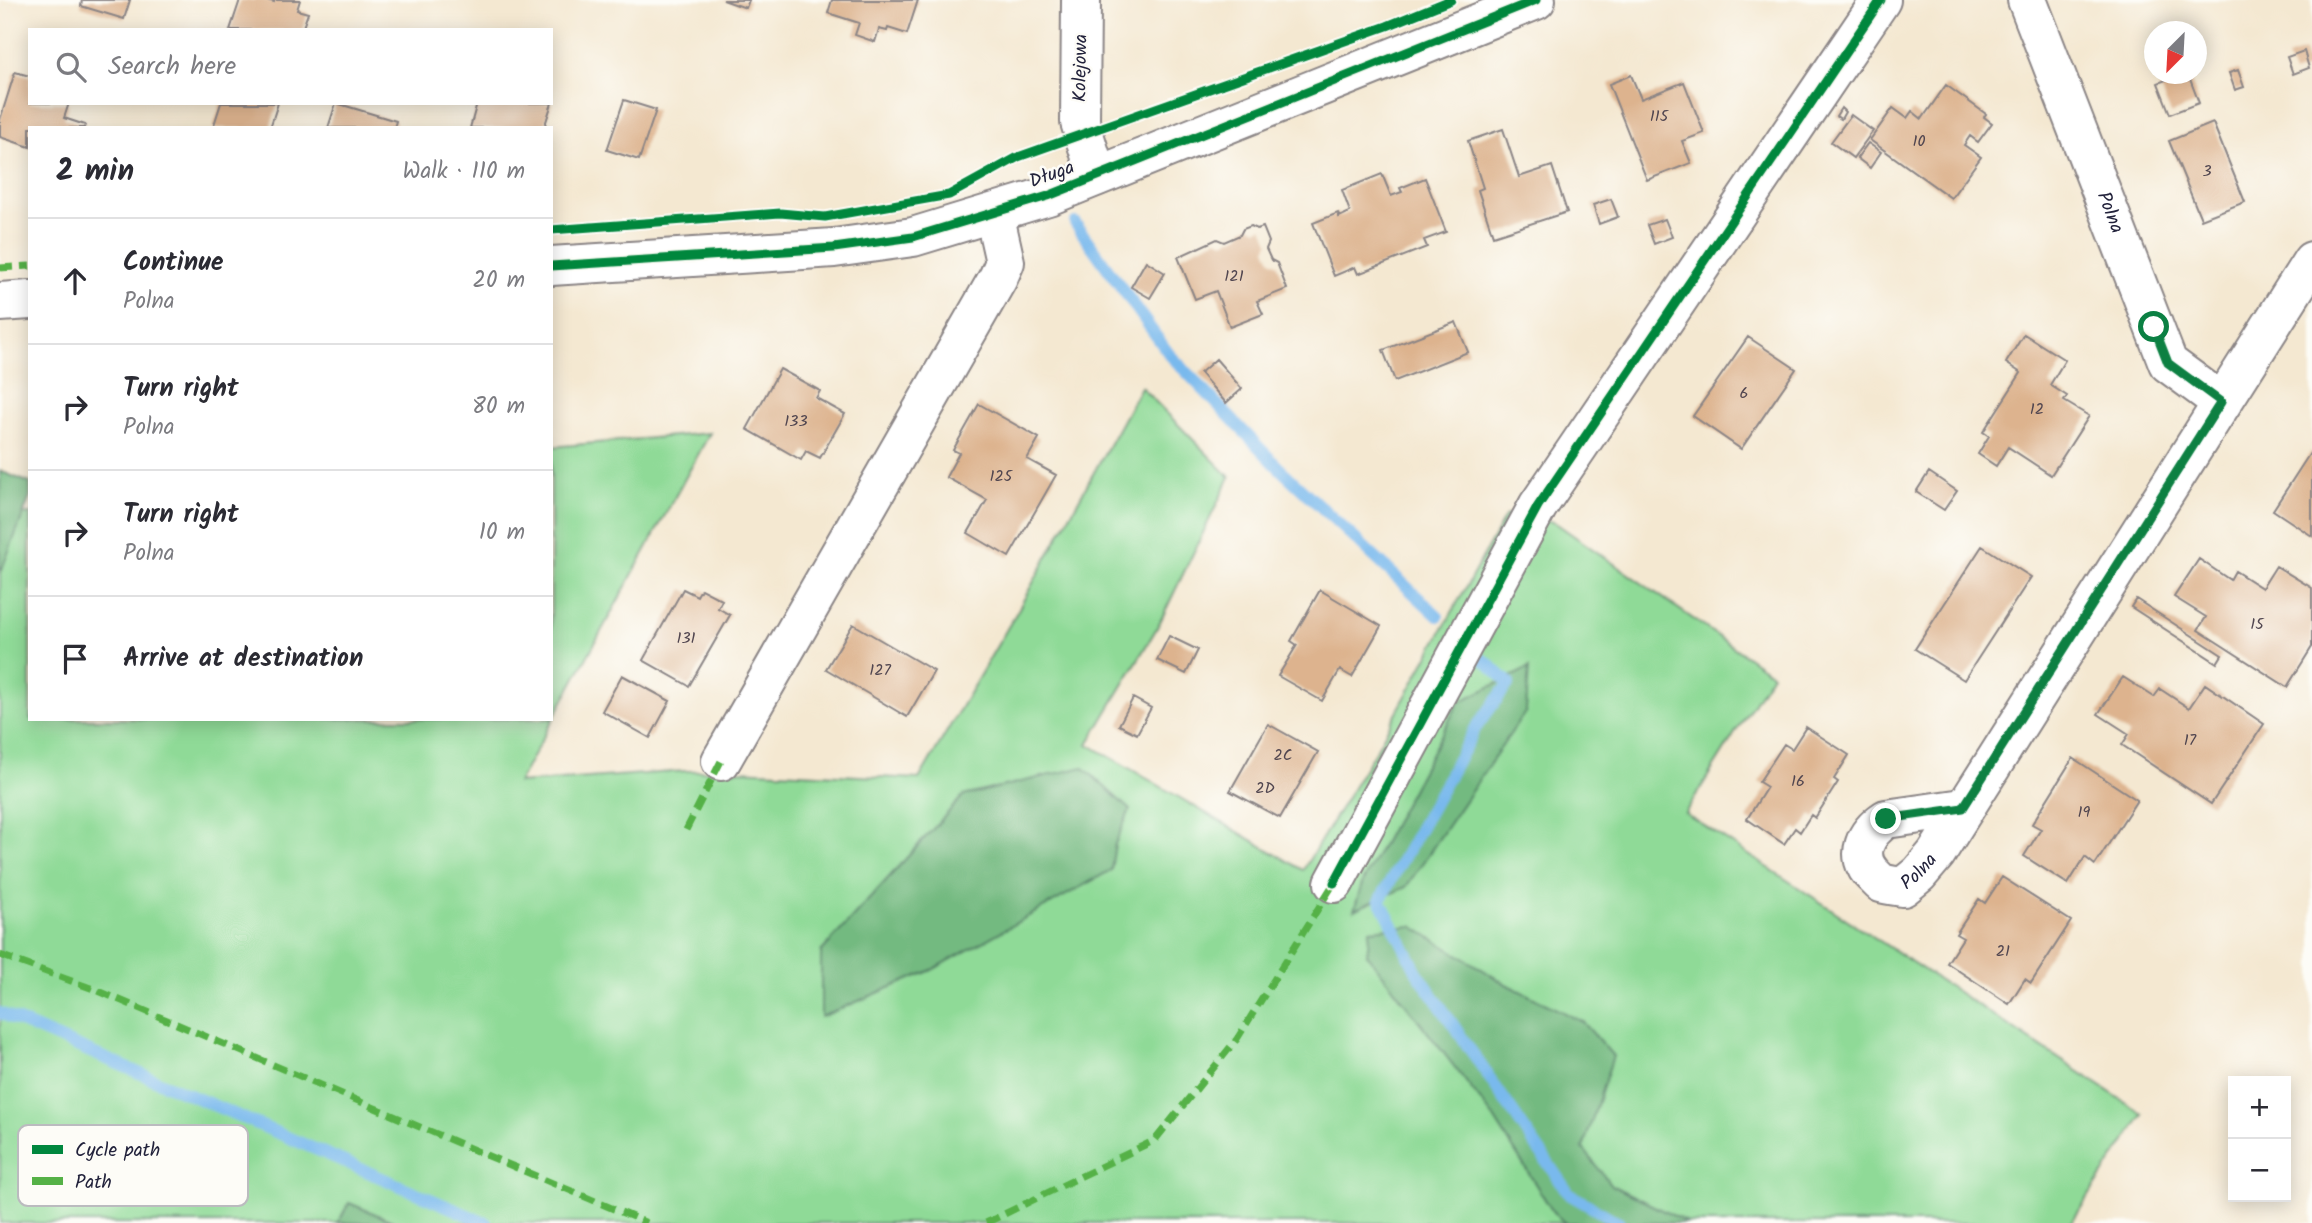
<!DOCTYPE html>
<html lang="en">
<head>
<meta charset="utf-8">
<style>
  body { margin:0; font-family:Kalam,sans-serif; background:#f7f7f7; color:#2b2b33 }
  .controls { position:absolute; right:21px; bottom:21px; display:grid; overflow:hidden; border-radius:0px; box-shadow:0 4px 18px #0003 }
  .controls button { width:63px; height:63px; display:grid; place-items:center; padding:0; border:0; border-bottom:2px solid #e1e1e2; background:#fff; color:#2b2b33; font:35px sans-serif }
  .compass { position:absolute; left:2144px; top:21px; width:63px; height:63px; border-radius:50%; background:#fff; box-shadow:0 4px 18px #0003; rotate:204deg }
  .stop { position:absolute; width:21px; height:21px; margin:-16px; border:5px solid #0b8043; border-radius:50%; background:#fff }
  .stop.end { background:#0b8043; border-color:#fff; box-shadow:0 2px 7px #0008 }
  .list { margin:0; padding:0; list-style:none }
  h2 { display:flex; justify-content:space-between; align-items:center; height:91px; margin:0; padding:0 28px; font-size:30px }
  h2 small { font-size:23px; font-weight:400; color:#7c7c81 }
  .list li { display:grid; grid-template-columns:46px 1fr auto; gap:21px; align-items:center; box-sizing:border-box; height:126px; padding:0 28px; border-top:2px solid #e1e1e2 }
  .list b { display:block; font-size:26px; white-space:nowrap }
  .list p { margin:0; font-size:23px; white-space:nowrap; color:#7c7c81 }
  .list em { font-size:23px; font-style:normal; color:#7c7c81 }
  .icon { flex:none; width:38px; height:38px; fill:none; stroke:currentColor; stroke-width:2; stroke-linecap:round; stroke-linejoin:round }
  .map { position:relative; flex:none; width:2312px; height:1223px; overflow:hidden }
  .search { position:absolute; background:#fff; box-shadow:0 4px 18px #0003; left:28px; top:28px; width:525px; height:77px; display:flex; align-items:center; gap:18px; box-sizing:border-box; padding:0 24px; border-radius:0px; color:#7c7c81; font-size:26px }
  .panel { position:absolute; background:#fff; box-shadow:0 4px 18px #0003; left:28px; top:126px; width:525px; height:595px; border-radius:0px }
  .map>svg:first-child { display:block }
  .green { fill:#8fda97; stroke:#587e69; stroke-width:2 }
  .forest { fill:#73ba80; stroke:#4a6e5e; stroke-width:2 }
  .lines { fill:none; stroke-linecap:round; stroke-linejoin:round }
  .stream { stroke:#79b9ed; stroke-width:12 }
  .building { fill:#ddb38e }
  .minor-casing { stroke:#8b8586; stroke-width:42 }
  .minor { stroke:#fff; stroke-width:38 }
  .quiet { stroke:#55b146; stroke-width:7; stroke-dasharray:14 7; stroke-linecap:butt }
  .cycleway-casing { stroke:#fdfcf7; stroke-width:13 }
  .cycleway { stroke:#00873e; stroke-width:9 }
  .route { stroke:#0b8043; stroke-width:9 }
  .labels { text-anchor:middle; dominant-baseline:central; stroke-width:5; stroke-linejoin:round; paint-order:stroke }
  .number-label { font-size:16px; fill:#514650 }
  .street-label { font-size:19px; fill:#22223b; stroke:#fdfcf7 }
  .key { fill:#fdfcf7; stroke:#bbbbbf; stroke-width:2 }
  .key-label { font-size:19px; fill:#22223b }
</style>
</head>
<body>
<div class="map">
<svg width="2312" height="1223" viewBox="0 0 2312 1223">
  <rect width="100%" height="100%" fill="#fdfcf7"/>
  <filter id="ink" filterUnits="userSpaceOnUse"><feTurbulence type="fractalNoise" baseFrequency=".0143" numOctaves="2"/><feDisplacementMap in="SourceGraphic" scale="14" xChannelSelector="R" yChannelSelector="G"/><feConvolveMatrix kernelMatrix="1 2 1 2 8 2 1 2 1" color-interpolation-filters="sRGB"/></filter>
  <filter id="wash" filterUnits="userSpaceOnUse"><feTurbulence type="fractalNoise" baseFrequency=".00686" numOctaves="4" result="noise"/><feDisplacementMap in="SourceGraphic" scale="28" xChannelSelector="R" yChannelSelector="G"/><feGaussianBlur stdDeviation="1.57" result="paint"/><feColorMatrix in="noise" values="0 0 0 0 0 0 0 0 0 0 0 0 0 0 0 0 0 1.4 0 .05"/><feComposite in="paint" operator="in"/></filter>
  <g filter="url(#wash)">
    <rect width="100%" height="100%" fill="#f4e8d1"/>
    <path class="green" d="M1141,387L1230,477L1158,626L1088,744L1303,870L1377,748L1506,515L1554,522L1772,674L1685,813L2143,1114L2071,1223H395L349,1203L338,1223H0V516L30,514V719H551V447L710,433L518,783L686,771L738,770L919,779L1018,610Z"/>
    <path class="forest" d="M0,471L30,483V497L0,574Z
      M1529,668L1526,711L1406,887L1354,910L1363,881L1459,702Z
      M1083,767L1130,810L1115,844L1111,870L932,970L821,1017V952L963,796Z
      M1412,926L1506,984L1583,1022L1613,1056L1583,1148L1611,1185L1688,1223H1565L1553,1212L1494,1118L1367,954L1370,930Z
      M349,1203L390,1220L395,1223H338Z"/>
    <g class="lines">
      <path class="stream" d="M1075,223L1169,354L1279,468L1438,616
        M1484,660L1509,683L1475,729L1380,900L1417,972L1569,1194L1619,1223
        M0,1013L486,1223"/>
    </g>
    <g id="blocks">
      <path class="building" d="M82,0H130L124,19L81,6Z
        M240,0H266L274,2V0H300L297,10L308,13L302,30H230Z
        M723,0H749L746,8Z
        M832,0H918L907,34L888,28L887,31L879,29L875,42L855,35L859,23L828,13Z
        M2304,51L2309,68L2293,74L2287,57Z
        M2238,70L2244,87L2235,90L2229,73Z
        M15,72L30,76V103H69L64,118L85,125L84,128H30V147L0,137V120Z
        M2181,74H2188L2199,103L2170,114L2158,83Z
        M1631,75L1641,99L1684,82L1704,133L1682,141L1691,163L1647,180L1609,84Z
        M1946,85L1986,114L1984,117L1992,123L1978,142L1970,136L1964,145L1981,157L1951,198L1870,140L1893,108L1907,118L1912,111L1922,119Z
        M624,100L656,110L639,160L607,150Z
        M221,103H278L270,128H213Z
        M336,103L396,121L394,128H328Z
        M477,103H552L544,128H470Z
        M1841,108L1845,112L1841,119L1836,116Z
        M1851,115L1873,131L1853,158L1831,142Z
        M2213,123L2245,202L2201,219L2169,141Z
        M1503,129L1519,177L1552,166L1567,212L1493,236L1478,190L1483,188L1468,141Z
        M1868,143L1881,152L1870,168L1857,158Z
        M1382,174L1391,196L1402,192L1400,188L1425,178L1446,232L1424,240L1427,247L1358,274L1355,267L1334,276L1313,223L1338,213L1339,217L1350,212L1342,190Z
        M1611,199L1618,217L1599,224L1593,205Z
        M1665,219L1672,237L1654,244L1647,225Z
        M1251,226L1257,229L1263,227L1269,242L1266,249L1271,260L1277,263L1287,289L1257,301L1263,314L1230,327L1216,291L1195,299L1178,257L1217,239L1224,242L1240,235L1243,229Z
        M1146,261L1165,273L1150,298L1131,287Z
        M1456,322L1468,352L1395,381L1383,350Z
        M2024,334L2065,360L2050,385L2067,396L2064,401L2089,416L2051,475L2008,447L1996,466L1978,454L1989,436L1983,432L2021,373L2006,363Z
        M1748,337L1796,369L1741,449L1693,416Z
        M1216,359L1242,389L1226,403L1200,373Z
        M780,369L820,391L816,398L845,414L820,458L806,451L801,460L747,429Z
        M979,404L1039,438L1027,459L1056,475L1009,557L968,533L987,500L946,477L959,453L953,450Z
        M2312,450V536L2273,510Z
        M1929,472L1957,491L1944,510L1916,492Z
        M1982,546L2031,577L1964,680L1915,649Z
        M2199,559L2230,580L2235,571L2262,588L2276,566L2312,588V647L2287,687L2198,630L2206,617L2174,597Z
        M683,589L697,596L701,589L722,600L718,608L730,615L689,686L643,660Z
        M1320,590L1381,626L1352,677L1340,670L1322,701L1278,676L1297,645L1291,641Z
        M2136,599L2222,655L2217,663L2131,607Z
        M853,624L934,671L907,717L826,669Z
        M1169,636L1198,650L1186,674L1157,660Z
        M622,675L670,701L650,738L602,711Z
        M2123,677L2154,697L2160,689L2189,708L2205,684L2264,724L2211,804L2122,745L2129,734L2098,714Z
        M1133,698L1151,708L1137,734L1119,725Z
        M1268,724L1318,752L1280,818L1230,791Z
        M1806,727L1849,755L1834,779L1838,782L1815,818L1811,815L1800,832L1795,828L1784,844L1747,819L1767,787L1759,782L1784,744L1792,749Z
        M2073,758L2137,800L2095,865L2085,857L2068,884L2024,856L2041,829L2032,824Z
        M2002,877L2071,921L2031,983L2025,979L2009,1004L1947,963L1963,938L1956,934L1979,899L1985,903Z"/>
    </g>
  </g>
  <g filter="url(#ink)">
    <use href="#blocks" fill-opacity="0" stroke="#8b8586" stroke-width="2"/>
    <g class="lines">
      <defs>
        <g id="minor">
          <path d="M1081,0L1080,122L1097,176"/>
          <path id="s1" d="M2027,0L2168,363L2221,402"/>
          <path d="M551,266L834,248L913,237L1048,196L1536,0"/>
          <path d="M0,302L30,300"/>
          <path d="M721,761L998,278L1005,262L994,213"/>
          <path id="s2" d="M1963,808L1886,819C1866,832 1853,856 1873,875C1874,876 1880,882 1881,883C1887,885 1897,886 1903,887L1919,874L1936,854L2312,261"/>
          <path d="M1334,883L1538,506L1881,0"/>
        </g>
      </defs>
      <use href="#minor" class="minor-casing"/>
      <use href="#minor" class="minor"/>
      <path class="quiet" d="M0,268L30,266
        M686,830L721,761
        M0,955L96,990L647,1223
        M986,1223L1155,1140L1237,1039L1334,883"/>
      <defs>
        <path id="cycleway" d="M551,230L780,213L825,217L949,195L1018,157L1387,26L1451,0
          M551,266L834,248L913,237L1048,196L1536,0
          M1334,883L1538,506L1881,0"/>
      </defs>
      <use href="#cycleway" class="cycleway-casing"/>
      <use href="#cycleway" class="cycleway"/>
    </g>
  </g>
  <g class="lines" filter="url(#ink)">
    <path class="route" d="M1886,819L1963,808L2221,402L2168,363L2154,327"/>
  </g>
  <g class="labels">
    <g class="number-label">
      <text x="1659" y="116">115</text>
      <text x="1919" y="141">10</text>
      <text x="2207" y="171">3</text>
      <text x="1234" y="276">121</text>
      <text x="1744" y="393">6</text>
      <text x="2037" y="409">12</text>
      <text x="796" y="421">133</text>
      <text x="1001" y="476">125</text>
      <text x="2257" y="624">15</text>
      <text x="686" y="638">131</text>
      <text x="880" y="670">127</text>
      <text x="2190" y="740">17</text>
      <text x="1283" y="755">2C</text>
      <text x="1798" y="781">16</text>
      <text x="1265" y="788">2D</text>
      <text x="2084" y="812">19</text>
      <text x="2003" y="951">21</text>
    </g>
    <g class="street-label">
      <text transform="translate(1081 68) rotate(-89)">Kolejowa</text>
      <text transform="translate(1052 175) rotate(-20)">Długa</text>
      <text stroke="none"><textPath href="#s1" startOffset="228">Polna</textPath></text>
      <text stroke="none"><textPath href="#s2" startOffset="201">Polna</textPath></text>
    </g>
  </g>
  <rect x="18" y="1125" width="230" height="81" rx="10" class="key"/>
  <rect x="32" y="1145" width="31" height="9" fill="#00873e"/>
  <rect x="32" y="1177" width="31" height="8" fill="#55b146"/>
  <g class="key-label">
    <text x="75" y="1156">Cycle path</text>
    <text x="75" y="1188">Path</text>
  </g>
</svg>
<div class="controls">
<button>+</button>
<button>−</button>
</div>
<svg class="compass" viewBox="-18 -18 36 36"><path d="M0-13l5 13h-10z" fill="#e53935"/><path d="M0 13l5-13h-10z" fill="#7c7c81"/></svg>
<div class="stop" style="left:2154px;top:327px"></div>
<div class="stop end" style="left:1886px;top:819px"></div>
<div class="search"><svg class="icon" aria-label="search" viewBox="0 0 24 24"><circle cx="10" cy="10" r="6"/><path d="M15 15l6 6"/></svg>Search here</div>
<section class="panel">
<h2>2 min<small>Walk · 110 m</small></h2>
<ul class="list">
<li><svg class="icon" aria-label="ahead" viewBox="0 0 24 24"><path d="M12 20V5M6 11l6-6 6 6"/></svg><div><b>Continue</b><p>Polna</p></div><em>20 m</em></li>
<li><svg class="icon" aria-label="right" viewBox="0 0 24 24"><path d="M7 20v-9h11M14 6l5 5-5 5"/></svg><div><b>Turn right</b><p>Polna</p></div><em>80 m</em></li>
<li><svg class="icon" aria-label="right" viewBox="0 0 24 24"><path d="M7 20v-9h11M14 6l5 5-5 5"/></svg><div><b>Turn right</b><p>Polna</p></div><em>10 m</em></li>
<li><svg class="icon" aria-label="arrive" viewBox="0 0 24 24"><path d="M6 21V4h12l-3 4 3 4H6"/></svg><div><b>Arrive at destination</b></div></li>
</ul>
</section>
</div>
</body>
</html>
